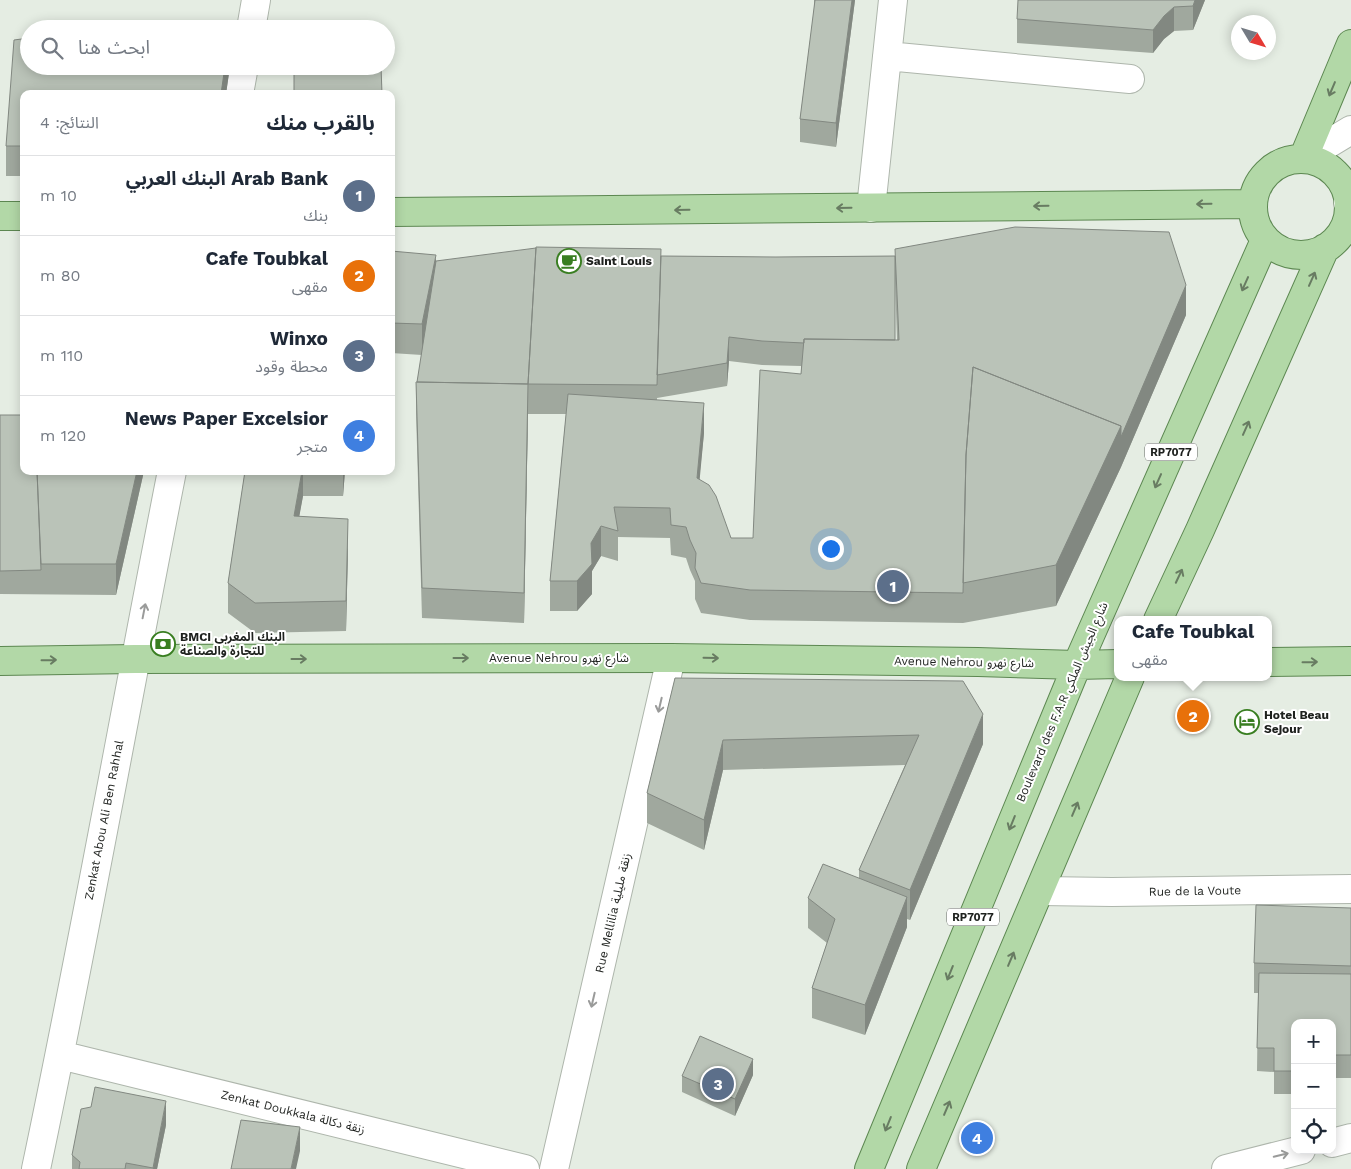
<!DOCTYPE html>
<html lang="ar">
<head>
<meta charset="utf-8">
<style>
  body { margin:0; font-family:"Work Sans","Noto Sans Arabic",sans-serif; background:#f2f2f3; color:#1f2937; direction:rtl }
  .controls { position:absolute; right:15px; bottom:15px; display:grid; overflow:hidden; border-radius:10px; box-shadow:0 2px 12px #0003 }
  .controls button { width:45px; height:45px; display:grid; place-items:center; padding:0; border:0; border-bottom:1px solid #e0e1e3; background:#fff; color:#1f2937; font:25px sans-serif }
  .compass { position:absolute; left:1231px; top:15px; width:45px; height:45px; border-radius:50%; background:#fff; box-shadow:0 2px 12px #0003; rotate:128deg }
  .you { position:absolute; left:830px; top:548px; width:18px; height:18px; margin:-12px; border:4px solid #fff; border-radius:50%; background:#1a73e8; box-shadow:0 0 0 8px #1a73e833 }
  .badge { display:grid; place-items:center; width:32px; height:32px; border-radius:50%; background:#b45309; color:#fff; font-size:16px; font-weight:700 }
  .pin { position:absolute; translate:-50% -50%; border:2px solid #fff; box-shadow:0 1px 5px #0006 }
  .popup { position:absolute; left:1114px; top:616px; width:158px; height:65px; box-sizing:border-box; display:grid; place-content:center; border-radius:10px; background:#fff; filter:drop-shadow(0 1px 4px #0005); font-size:16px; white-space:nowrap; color:#747a83 }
  .popup b { font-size:19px; color:#1f2937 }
  .popup::after { content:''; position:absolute; left:50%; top:100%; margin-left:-10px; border:10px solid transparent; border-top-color:#fff }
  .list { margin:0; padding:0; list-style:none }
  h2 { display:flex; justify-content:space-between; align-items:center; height:65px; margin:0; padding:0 20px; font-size:21px }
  h2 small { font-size:16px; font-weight:400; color:#747a83 }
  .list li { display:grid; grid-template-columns:32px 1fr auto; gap:15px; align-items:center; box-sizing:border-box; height:80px; padding:0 20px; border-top:1px solid #e0e1e3 }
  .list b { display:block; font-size:19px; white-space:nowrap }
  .list p { margin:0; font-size:16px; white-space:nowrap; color:#747a83 }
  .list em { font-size:16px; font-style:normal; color:#747a83 }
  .icon { flex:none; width:28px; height:28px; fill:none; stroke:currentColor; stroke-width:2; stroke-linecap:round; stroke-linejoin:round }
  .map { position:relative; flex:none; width:1351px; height:1169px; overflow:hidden; direction:ltr }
  .search { position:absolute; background:#fff; box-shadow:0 2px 12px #0003; left:20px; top:20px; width:375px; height:55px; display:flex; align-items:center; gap:12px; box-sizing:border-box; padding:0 18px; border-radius:28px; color:#747a83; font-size:19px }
  .panel { position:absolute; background:#fff; box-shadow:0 2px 12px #0003; left:20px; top:90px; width:375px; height:385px; border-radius:10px; direction:rtl }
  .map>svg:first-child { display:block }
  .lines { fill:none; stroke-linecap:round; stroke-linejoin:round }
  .minor-casing { stroke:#aeb6ac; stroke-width:30 }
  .major-casing { stroke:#5c8751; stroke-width:30 }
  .minor { stroke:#fff; stroke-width:28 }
  .major { stroke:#b2d8a7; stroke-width:28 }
  .wall { fill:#a0a89e; fill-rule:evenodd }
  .shaded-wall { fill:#828881 }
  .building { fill:#bac3b8; stroke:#828881 }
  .oneway { stroke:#687c62 }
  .oneway2 { stroke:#9a9b9a }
  .labels { text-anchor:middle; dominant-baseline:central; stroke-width:4; stroke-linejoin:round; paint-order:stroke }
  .shield { fill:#fff; stroke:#626462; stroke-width:1 }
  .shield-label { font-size:11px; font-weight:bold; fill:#1e211e }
  .poi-label { font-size:12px; font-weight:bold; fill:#1e211e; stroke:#fff; text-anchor:start }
  .street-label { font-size:12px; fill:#1e211e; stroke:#fff }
</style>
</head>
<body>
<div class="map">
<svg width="1351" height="1169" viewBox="0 0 1351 1169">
  <rect width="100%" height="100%" fill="#e5ede3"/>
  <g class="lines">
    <defs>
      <path id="minor" d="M251,29L256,0
        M887,56L1130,79
        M239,94L244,66
        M1303,159L1351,130
        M1348,203L1351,201
        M871,208L893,0
        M1040,891L1112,892L1351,889
        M60,1055L525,1169
        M1332,1143L1351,1138
        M36,1169C85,937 126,704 172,471
        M554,1169L671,658
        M1226,1169L1301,1150"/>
      <path id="major" d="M1303,159L1351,44
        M1253 207a48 48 0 1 1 96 0a48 48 0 1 1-96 0Z
        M391,212L1253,204
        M0,216H24
        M1158,620L1200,530L1325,248
        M0,661L135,659L671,658L978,662L1077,665L1118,664
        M1268,662L1351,661
        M869,1169L1077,665L1265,240
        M921,1169L1130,677"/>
    </defs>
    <use href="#minor" class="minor-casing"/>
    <use href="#major" class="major-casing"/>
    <use href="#minor" class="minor"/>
    <use href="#major" class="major"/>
  </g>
  <path class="wall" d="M814,0H855L836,147L800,142V119L814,9Z
    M1205,0L1193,30L1174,31L1164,39L1153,53L1017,43V19Z
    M29,66H230L226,94H24V176H6V146Z
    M391,251L436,261L661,256L776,257L895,256L1186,315L1121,467L1056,606L963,623L750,620L701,613L695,599V581L690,570L686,558L671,555L670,538L618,537V561L601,556L592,571V594L577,611H550V581L566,414H528L524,623L422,618L416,412V382H417L422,355L391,353ZM895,279L897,340H895ZM729,361L762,365L801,366V374L753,538H731L699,480L704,433L657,400V398L727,386Z
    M0,415L144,471L116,595L0,594Z
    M245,471H345L343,496H303L299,516L348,549L346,631L255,633L228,613V583Z
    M675,678L983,744L910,920L907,919V927L865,1035L812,1018V988L827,943L808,928V898L859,878V870L905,765L723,770L704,850L647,823V793Z
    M1351,908V1078H1332V1023H1295V1094H1274V1072L1257,1071L1258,993H1254V963Z
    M753,1075L735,1116L682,1092V1076Z
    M166,1125L157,1169H72V1155Z"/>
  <path class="shaded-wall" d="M852,0H855L836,147V123Z
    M1195,0H1205L1193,30V6Z
    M1174,7V31L1164,39L1153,53V30L1164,16Z
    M225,66H230L226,94H221Z
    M661,249L657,375V415V385Z
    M436,255V285L422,355V324Z
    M1186,285V315L1121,467L1056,606V565Z
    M729,337V361L727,386V363Z
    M528,384V414L524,623V593Z
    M704,403V433L697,508V478Z
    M137,471H144L116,595V564Z
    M302,471H303V496L294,546V516Z
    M343,471H345L343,496Z
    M348,519V549L346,631V601Z
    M601,526V556L592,571V594L577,611V581L591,543Z
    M983,714V744L910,920V890Z
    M723,740V770L704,850V820Z
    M907,897V927L865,1035V1005Z
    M753,1059V1075L735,1116V1099Z
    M166,1101V1125L157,1169H153Z
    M300,1127V1151L296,1169H291Z"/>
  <path class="building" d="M815,0H852L836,123L800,119Z
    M1018,0H1195L1193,6L1174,7L1164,16L1153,30L1017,19Z
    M204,28L213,29H166Z
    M29,38V66H225L221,94H24V146H6L14,40Z
    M294,66H381L382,94H294Z
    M1015,227L1169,232L1186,285L1121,437V426L973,367L966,455L963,593L750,590L701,583L695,568L696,553L690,540L686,527L671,525L670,508L614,507L618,531L601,526L591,543L592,564L577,581H550L568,394L704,403L697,478L709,485L716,496L731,538H753L760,370L801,374L804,339L899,340L895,249Z
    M536,247L661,249L657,385L528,384L524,593L422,588L416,382L528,384Z
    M536,248L528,384L417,382L436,261Z
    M391,251L436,255L422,324L391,323Z
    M661,256L776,257L895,256V340L804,339V343L762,341L729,337L727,363L657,375Z
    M973,367L1121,426L1056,565L963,583L966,455Z
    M0,415H24V471H37L41,570L0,571Z
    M37,471H137L116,564H41Z
    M245,471H302L294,516L348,519L346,601L255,603L228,583Z
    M675,678L963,681L983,714L910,890L859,870L919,735L723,740L704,820L647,793Z
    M823,864L907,897L865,1005L812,988L835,919L808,898Z
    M1256,905L1351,908V966L1254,963Z
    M1259,973L1351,974V1055H1332V1023H1295V1071H1274V1048H1257Z
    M700,1036L753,1059L735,1099L682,1076Z
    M95,1087L166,1101L153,1168L126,1163L125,1169H79L80,1162L72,1155L81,1109L91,1107Z
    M241,1120L300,1127L291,1169H231Z"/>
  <defs><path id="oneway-shaft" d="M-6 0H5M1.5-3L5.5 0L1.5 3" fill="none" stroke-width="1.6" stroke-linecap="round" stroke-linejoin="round" transform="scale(1.25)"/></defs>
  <g class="oneway">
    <use href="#oneway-shaft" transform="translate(1332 89) rotate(113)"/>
    <use href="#oneway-shaft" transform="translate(1204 204) rotate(179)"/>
    <use href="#oneway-shaft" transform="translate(1041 206) rotate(179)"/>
    <use href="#oneway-shaft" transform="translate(844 208) rotate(179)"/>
    <use href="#oneway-shaft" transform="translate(682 210) rotate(179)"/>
    <use href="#oneway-shaft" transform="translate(1312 279) rotate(-66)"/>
    <use href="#oneway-shaft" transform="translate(1245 284) rotate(114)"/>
    <use href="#oneway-shaft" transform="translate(1246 428) rotate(-66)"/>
    <use href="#oneway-shaft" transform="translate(1158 481) rotate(114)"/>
    <use href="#oneway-shaft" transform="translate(1179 576) rotate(-65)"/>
    <use href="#oneway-shaft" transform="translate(461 658)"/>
    <use href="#oneway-shaft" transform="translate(711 658) rotate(1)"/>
    <use href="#oneway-shaft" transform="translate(299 659)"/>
    <use href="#oneway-shaft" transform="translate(49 660) rotate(-1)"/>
    <use href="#oneway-shaft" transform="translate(1310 662) rotate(-1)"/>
    <use href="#oneway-shaft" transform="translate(1075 809) rotate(-67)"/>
    <use href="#oneway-shaft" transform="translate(1012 823) rotate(112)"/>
    <use href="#oneway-shaft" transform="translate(1011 959) rotate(-67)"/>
    <use href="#oneway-shaft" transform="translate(950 973) rotate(112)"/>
    <use href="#oneway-shaft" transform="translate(947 1108) rotate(-67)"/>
    <use href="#oneway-shaft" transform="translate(888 1124) rotate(112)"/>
  </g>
  <g class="oneway2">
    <use href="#oneway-shaft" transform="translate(144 611) rotate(-79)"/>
    <use href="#oneway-shaft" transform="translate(660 705) rotate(103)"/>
    <use href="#oneway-shaft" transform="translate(593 1000) rotate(103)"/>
    <use href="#oneway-shaft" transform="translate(1281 1155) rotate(-14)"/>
  </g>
  <defs>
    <symbol id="cafe-ring" viewBox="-11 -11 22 22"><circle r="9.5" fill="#fff" stroke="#397e21" stroke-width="1.5"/><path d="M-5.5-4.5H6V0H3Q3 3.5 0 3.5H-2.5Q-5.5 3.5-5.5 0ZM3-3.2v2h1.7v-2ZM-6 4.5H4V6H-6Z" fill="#397e21"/></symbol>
    <symbol id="bank-ring" viewBox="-11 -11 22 22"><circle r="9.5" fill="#fff" stroke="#397e21" stroke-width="1.5"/><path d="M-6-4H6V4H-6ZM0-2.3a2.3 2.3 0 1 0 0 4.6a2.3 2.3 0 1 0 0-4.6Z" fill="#397e21"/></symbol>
    <symbol id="hotel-ring" viewBox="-11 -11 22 22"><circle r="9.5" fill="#fff" stroke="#397e21" stroke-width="1.5"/><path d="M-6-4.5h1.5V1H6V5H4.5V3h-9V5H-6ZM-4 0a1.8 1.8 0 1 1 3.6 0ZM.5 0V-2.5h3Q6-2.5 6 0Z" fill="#397e21"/></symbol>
  </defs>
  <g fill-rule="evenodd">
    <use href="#cafe-ring" x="555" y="247" width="28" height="28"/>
    <use href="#bank-ring" x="149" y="630" width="28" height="28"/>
    <use href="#hotel-ring" x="1233" y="708" width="28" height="28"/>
  </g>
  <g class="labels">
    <g class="shield">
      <rect x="1145" y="443.5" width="52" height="17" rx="4"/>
      <rect x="947" y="908.5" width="52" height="17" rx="4"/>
    </g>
    <g class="shield-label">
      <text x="1171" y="452">RP7077</text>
      <text x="973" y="917">RP7077</text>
    </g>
    <g class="poi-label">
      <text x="586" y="261">Saint Louis</text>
      <text x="180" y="637">BMCI البنك المغربي<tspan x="180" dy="14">للتجارة والصناعة</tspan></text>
      <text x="1264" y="715">Hotel Beau<tspan x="1264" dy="14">Sejour</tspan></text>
    </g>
    <g class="street-label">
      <text x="559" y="658">Avenue Nehrou شارع نهرو</text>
      <text transform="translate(964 662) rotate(1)">Avenue Nehrou شارع نهرو</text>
      <text transform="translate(1062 702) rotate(-67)">Boulevard des F.A.R شارع الجيش الملكي</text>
      <text transform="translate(104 820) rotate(-79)">Zenkat Abou Ali Ben Rahhal</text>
      <text transform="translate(1195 891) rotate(-1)">Rue de la Voute</text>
      <text transform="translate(613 913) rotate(-77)">Rue Mellilia زنقة مليلية</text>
      <text transform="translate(293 1112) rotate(14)">Zenkat Doukkala زنقة دكالة</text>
    </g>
  </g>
</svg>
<div class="controls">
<button>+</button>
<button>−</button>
<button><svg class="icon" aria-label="locate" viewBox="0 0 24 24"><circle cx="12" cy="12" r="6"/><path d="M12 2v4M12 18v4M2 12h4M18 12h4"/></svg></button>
</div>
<svg class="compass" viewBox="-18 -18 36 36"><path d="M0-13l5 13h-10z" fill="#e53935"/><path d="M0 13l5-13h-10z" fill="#747a83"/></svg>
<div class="you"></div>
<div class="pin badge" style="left:893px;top:586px;background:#5c6f8a">1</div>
<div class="pin badge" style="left:1193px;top:716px;background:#e8710a">2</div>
<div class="popup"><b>Cafe Toubkal</b>مقهى</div>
<div class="pin badge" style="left:718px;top:1084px;background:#5c6f8a">3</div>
<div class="pin badge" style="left:977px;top:1138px;background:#3f7fe0">4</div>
<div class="search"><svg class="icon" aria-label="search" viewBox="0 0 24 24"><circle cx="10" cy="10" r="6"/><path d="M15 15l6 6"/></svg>ابحث هنا</div>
<section class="panel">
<h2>بالقرب منك<small>النتائج: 4</small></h2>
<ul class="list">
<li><span class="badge" style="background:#5c6f8a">1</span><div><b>Arab Bank البنك العربي</b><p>بنك</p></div><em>10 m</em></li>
<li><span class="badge" style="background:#e8710a">2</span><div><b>Cafe Toubkal</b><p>مقهى</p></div><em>80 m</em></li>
<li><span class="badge" style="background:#5c6f8a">3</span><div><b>Winxo</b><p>محطة وقود</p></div><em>110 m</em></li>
<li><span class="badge" style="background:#3f7fe0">4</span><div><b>News Paper Excelsior</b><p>متجر</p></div><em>120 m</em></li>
</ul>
</section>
</div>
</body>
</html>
